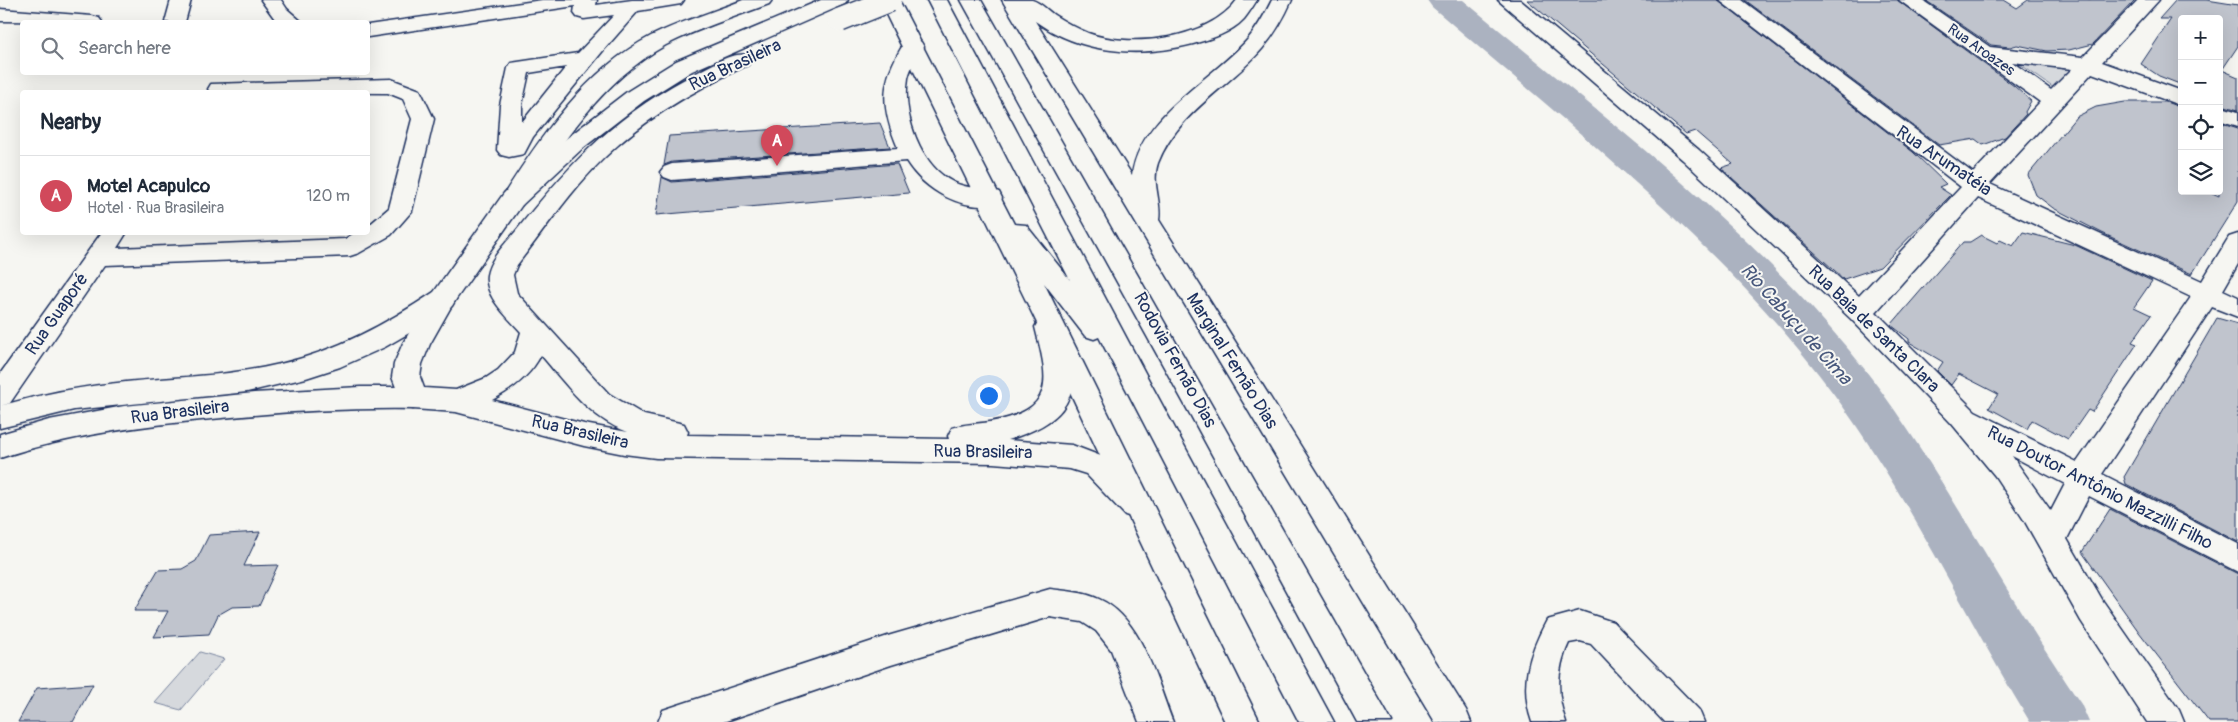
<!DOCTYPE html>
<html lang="en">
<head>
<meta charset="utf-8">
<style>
  body { margin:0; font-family:Pangolin,sans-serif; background:#f2f2f3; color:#1f2937 }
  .controls { position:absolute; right:15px; top:15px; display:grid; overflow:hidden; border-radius:5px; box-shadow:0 5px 20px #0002 }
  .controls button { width:45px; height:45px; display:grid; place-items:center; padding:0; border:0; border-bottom:1px solid #e0e1e3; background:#fff; color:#1f2937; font:25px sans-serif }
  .you { position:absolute; left:988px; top:395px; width:18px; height:18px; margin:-12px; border:4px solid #fff; border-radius:50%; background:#1a73e8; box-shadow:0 0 0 8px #1a73e833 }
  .badge { display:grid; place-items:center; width:32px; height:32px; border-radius:50%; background:#d1495b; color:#fff; font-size:16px; font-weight:700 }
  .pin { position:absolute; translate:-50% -41px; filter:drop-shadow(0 1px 2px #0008) }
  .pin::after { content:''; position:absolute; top:26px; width:18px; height:15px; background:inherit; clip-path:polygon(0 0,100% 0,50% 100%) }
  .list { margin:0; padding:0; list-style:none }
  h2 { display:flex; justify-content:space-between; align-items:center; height:65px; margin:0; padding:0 20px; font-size:21px }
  h2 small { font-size:16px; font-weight:400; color:#747a83 }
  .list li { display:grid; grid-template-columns:32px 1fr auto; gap:15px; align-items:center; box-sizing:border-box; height:80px; padding:0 20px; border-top:1px solid #e0e1e3 }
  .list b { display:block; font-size:19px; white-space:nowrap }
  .list p { margin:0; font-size:16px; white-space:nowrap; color:#747a83 }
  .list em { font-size:16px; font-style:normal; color:#747a83 }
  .icon { flex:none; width:28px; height:28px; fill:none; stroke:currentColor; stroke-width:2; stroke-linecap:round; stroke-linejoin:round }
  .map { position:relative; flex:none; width:2238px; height:722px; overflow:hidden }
  .search { position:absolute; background:#fff; box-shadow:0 5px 20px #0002; left:20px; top:20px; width:350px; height:55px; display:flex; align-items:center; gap:12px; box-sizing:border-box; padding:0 18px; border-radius:5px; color:#747a83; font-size:19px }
  .panel { position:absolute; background:#fff; box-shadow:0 5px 20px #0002; left:20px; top:90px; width:350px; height:145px; border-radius:5px }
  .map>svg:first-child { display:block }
  .green { fill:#d6d9dd; stroke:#78849e }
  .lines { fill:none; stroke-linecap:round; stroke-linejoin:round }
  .river { fill:#abb2c0; fill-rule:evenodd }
  .building { fill:#c0c4cd; stroke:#1b2f5e }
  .minor-casing { stroke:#1b2f5e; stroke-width:3 }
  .major-casing { stroke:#1b2f5e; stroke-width:3 }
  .highway-casing { stroke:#1b2f5e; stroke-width:3 }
  .minor { fill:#f6f6f2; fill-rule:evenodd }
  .major { fill:#f6f6f2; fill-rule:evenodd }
  .highway { fill:#f6f6f2; fill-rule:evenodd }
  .major-bridge-casing { stroke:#1b2f5e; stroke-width:26; stroke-linecap:butt }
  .major-bridge { stroke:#f6f6f2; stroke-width:23 }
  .labels { text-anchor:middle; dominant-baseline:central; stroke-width:4; stroke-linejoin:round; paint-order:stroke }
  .far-street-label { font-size:15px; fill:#1b2f5e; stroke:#f6f6f2 }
  .street-label { font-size:18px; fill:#1b2f5e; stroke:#f6f6f2 }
  .water-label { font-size:19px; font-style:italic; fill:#46567b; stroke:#f6f6f2 }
</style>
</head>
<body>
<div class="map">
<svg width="2238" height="722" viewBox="0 0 2238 722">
  <rect width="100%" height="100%" fill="#f6f6f2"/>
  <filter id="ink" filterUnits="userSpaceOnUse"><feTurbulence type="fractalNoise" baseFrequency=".02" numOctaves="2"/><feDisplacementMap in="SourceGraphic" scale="10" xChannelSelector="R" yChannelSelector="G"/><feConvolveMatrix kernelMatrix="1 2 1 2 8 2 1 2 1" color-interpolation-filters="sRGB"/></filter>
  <g filter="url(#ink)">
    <path class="green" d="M2017,62L2078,71L2061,93Z
      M200,652L224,659L181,710L155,703Z"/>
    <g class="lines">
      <path class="river" d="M1427,0H1463C1595,111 1738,217 1849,350C1901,412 1942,483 1984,551C2015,603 2047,654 2081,704L2089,722H2030C1964,614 1909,496 1833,393C1726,248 1568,124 1432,7Z"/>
    </g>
    <path class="building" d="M1527,0H1717L1913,152L1946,184L1939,187L1951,195L1880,267L1844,279L1721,168L1733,164L1695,131L1686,134Z
      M1745,0H1897L2014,86L2031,101L2025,112L2026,114L2005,137L1983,145L1975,139L1939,145Z
      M1925,0H2004L2017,8L2028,0H2135L2093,44L2069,50L2047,51L2017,45L2010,47L1991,45Z
      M2176,0H2207L2238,5V46L2222,70L2238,77V110L2219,104V102H2223L2219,100V19H2182V85L2159,76L2141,64L2171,19H2159Z
      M2125,102H2166L2182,108V191H2208L2219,196V122L2238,128V201L2192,274L2102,233L2053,208L2036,195L2028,175L2076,117L2096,107Z
      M880,123L890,147L672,162L664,165L669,136Z
      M897,164L909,193L656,215L662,177L672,182Z
      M2023,232L2075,245L2152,281L2134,307L2151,315L2132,342L2137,344L2092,412L2088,410L2068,439L2032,420L2027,429L1989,408L1998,394L1959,374L1951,385L1937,371L1943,362L1909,342V339L1891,325L1963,242H1970L1981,235L1997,243L2000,240L2013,246Z
      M2217,318L2238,324V542L2126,484L2124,477Z
      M2110,509L2238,574V722H2209L2139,632L2082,552Z
      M260,532L244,566L278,565L259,606L232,607L218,615L209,634L154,637L168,611H134L158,570L182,569L196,561L209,535Z
      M93,684L73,722H18L37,688Z"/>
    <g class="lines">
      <defs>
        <path id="minor" d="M171,0H191L185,22H165Z
          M261,0H281L287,9L302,22H277Z
          M542,0H597L596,5L632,0H684L681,4L638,11L602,52L533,137L524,154L509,157L501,155L497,150L500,105L508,68L511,63L578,53L614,15L584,19L577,17L574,13L575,6L368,37V25ZM566,67L522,122V105L529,73Z
          M1498,0H1520L1699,150L1859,296L1961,187L1719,0H1742L1973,173L2040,102L1899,0H1922L1990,47L2083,57L2138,0H2159L2102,62L2182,91V106L2092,73L1990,184L2202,281L2229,237L2238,234V264L2223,290L2238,297V317L2212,307L2102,474L2238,544V572L2089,496L2067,539L2103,601L2179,710L2184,722H2147L2081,621L2024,520L1995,476L1952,424L1851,319L1683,160ZM2012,62L2072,69L2051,90ZM1978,198L2191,297L2077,462L1975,411L1876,312ZM2012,456L2065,484L2051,511Z
          M0,9L92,16L99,18L102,22L0,21Z
          M913,41L921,42L924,47C918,57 910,67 908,78C902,115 920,165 953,182C967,189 984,188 999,192L1002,198L999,204C963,213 924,190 906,161L672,180L664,177L660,172L664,167L672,164L898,148C880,106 880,80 905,42Z
          M391,79L420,90L434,119L412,211L391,235L359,253L350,256L105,265L10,403L0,406V374L102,232H127L117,248L345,239L356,232H368V226L389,208L412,119L403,99L388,93L210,92L208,89L211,84Z
          M2219,106L2238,112V126L2219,120Z
          M443,290L452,292L456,299L452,306L430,321L385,347L340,367L306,378L247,392L74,410L0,428V406C41,394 83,386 126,382C178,377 230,376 280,364C336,351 386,324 434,292Z
          M360,387H413L423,390L427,398L423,406L413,409C346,408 279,412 212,419C140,426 69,435 0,458V434L49,420L124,406L254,393Z
          M1050,589C1066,591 1084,592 1099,599C1142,618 1157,682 1173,722H1139L1111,650L1096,631L1082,622L1050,617L891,665L723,722H658L663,710L675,706L891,635Z
          M1580,611L1613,622L1699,710L1704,722H1664L1591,644L1580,641L1569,643C1557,668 1556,695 1566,722H1532C1519,685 1529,653 1547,620Z"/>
        <path id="major" d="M821,0H848L845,4L692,71L644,101L583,148L522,205L452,305L430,344L422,364L420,377L424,388L456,390L486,378L498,370L515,352L521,332C508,317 484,297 487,275C490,258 506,243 516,231C573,159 619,112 702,70C716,63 732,52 748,55L751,60L748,65C696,89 645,118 604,158C571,190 545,229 517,265L513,275L517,293L609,394L644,415L684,424L688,432L687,435L949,439L948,436L952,428C964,424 977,424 990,422C1058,410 1048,379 1035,327L1039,320L1048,317L1057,320C1063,329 1065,339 1068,349C1084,404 1056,425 1007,440L1072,445L1106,458L1147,497L1151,506L1147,515L1136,518L1125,515L1086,474L1070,469L993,463L656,458L624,454L584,446L456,412L413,409L403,406L392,377L394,364L403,343L434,292L504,193L567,138L628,91L676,61ZM541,355C566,384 590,419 628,432L584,424L492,400C513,389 530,376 541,355Z"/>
        <path id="highway" d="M743,0H772L769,4C735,17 699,28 666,45C601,81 561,144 522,205L513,207L504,205L501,199C540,137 585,71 651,36C681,21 713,12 743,0Z
          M879,0H899L1014,224L1026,225L1070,280L927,0H947L1152,386L1334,722H1299L1099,337L1094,339L1085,336L1044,283L1260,722H1225L1055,360Z
          M961,0H981L1392,722H1357L1191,416Z
          M1002,0C1011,0 1023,0 1032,0C1040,2 1048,11 1054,15C1065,22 1076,28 1088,33C1131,49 1209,39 1237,0H1257C1253,6 1249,13 1244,19C1231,33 1211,39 1193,44C1139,58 1081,54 1035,21L1132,175C1140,115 1211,81 1248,39C1258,27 1265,14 1272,0H1292C1284,18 1275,34 1262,49C1228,88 1178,112 1158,163C1151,183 1162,201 1159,220L1466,710L1471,722H1435Z"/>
      </defs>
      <use href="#minor" class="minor-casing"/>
      <use href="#major" class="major-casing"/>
      <use href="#highway" class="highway-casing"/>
      <use href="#minor" class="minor"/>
      <use href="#major" class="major"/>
      <use href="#highway" class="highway"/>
      <defs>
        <path id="major-bridge" d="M840,20L890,0"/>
      </defs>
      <use href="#major-bridge" class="major-bridge-casing"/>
      <use href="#major-bridge" class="major-bridge"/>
    </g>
  </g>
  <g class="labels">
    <g class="far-street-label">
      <text transform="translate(1981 50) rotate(35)">Rua Aroazes</text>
    </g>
    <g class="street-label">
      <text transform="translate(735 65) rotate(-25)">Rua Brasileira</text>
      <text transform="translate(1944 161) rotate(34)">Rua Arumatéia</text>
      <text transform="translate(57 314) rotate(-55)">Rua Guaporé</text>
      <text transform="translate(1874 329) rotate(44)">Rua Baia de Santa Clara</text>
      <text transform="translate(1175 360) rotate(61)">Rodovia Fernão Dias</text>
      <text transform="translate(1232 361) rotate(58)">Marginal Fernão Dias</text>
      <text transform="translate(180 412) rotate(-7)">Rua Brasileira</text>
      <text transform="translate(580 432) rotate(13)">Rua Brasileira</text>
      <text transform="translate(983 452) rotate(1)">Rua Brasileira</text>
      <text transform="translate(2100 488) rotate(27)">Rua Doutor Antônio Mazzilli Filho</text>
    </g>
    <g class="water-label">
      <text transform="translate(1796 324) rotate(48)">Rio Cabuçu de Cima</text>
    </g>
  </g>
</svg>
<div class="controls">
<button>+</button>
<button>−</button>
<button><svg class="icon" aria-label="locate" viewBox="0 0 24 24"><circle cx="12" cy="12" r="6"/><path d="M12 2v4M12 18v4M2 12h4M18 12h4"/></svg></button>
<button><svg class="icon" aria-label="layers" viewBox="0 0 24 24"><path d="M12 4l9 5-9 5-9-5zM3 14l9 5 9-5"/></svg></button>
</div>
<div class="you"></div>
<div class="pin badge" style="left:777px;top:166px">A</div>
<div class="search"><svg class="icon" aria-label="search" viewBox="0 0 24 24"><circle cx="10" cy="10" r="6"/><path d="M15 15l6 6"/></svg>Search here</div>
<section class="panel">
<h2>Nearby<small></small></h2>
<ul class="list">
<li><span class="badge">A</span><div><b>Motel Acapulco</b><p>Hotel · Rua Brasileira</p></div><em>120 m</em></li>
</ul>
</section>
</div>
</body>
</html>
